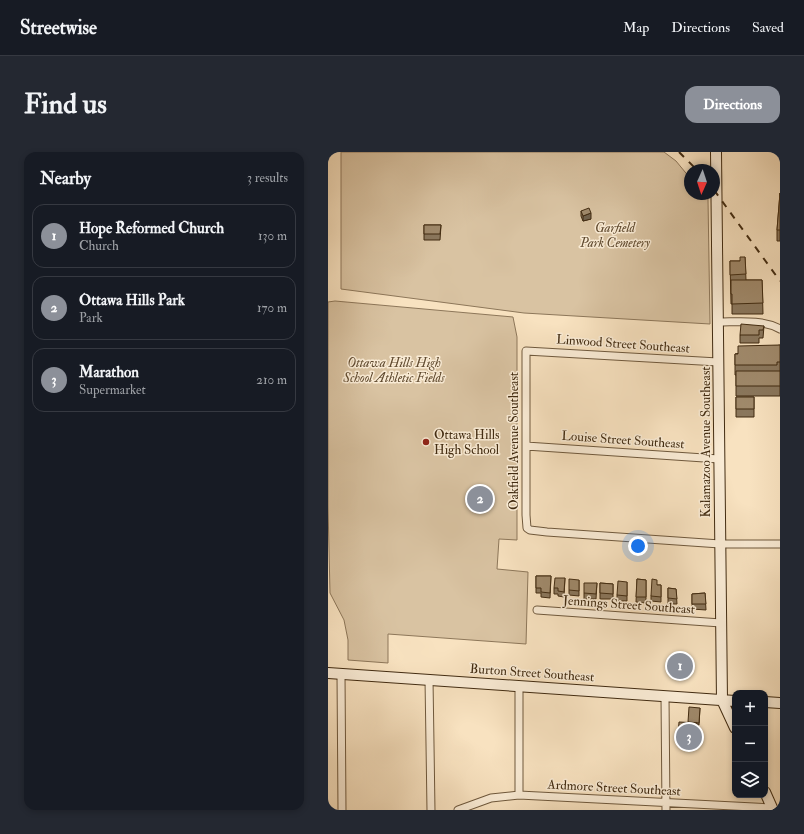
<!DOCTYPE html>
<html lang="en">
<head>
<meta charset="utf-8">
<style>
  body { margin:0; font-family:"IM FELL Double Pica",serif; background:#242831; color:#f1f3f6 }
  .controls { position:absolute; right:12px; bottom:12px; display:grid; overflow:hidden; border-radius:8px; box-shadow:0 2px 6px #0003 }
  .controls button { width:36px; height:36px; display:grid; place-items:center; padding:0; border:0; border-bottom:1px solid #363941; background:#171b24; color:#f1f3f6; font:20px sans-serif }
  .compass { position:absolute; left:356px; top:12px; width:36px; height:36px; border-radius:50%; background:#171b24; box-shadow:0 2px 6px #0003; rotate:183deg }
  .you { position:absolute; left:310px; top:394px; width:14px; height:14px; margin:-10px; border:3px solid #fff; border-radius:50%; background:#1a73e8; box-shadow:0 0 0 6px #1a73e833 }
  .badge { display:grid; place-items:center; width:26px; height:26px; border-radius:50%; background:#8c9099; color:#fff; font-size:13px; font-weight:700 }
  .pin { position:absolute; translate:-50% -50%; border:2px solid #fff; box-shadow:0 1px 4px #0006 }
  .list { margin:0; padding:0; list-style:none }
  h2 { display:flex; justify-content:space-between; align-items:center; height:52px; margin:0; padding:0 16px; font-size:17px }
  h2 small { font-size:13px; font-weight:400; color:#9ea1a6 }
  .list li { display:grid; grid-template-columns:26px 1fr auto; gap:12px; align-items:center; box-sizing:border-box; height:64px; margin:0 8px 8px; padding:0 8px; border:1px solid #363941; border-radius:12px }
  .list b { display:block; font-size:15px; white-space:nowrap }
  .list p { margin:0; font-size:13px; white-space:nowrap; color:#9ea1a6 }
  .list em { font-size:13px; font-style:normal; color:#9ea1a6 }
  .icon { flex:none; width:22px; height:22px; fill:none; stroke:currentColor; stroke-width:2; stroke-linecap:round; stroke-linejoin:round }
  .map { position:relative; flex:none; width:452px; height:658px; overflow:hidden; border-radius:12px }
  header { display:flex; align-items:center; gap:24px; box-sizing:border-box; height:56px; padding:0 20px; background:#171b24; border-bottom:1px solid #363941 }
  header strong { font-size:19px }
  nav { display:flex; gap:22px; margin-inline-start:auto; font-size:14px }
  .intro { display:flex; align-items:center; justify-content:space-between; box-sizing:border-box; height:96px; padding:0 24px }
  h1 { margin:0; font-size:28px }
  .button { padding:10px 18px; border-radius:12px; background:#8c9099; color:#fff; font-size:14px; font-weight:700 }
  main { display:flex; gap:24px; padding:0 24px }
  aside { flex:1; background:#171b24; border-radius:12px; box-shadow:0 2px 6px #0003 }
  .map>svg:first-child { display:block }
  .green { fill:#d9c3a2; stroke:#8d775a }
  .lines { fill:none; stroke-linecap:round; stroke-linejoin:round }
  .street-casing { stroke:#6f593d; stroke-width:9 }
  .secondary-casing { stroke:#412b11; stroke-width:12 }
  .street { stroke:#faecd6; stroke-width:7 }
  .secondary { stroke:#faecd6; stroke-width:10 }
  .rail { stroke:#412b11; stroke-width:2; stroke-dasharray:7 7; stroke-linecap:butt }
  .wall { fill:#8a775d; stroke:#412b11 }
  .shaded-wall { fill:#70614c; stroke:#412b11 }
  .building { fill:#a08a6c; stroke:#412b11 }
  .poi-dot { fill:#8f2418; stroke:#faecd6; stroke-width:1.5 }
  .labels { text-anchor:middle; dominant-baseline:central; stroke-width:3; stroke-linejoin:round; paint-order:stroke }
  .park-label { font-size:13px; font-style:italic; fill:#5f492e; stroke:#faecd6 }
  .street-label { font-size:13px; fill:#412b11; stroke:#faecd6 }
  .poi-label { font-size:13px; fill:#412b11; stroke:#faecd6; text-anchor:start }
</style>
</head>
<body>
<header>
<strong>Streetwise</strong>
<nav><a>Map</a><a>Directions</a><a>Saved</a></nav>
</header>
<div class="intro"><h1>Find us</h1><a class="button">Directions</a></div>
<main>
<aside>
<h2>Nearby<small>3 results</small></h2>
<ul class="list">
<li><span class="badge">1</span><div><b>Hope Reformed Church</b><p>Church</p></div><em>130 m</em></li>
<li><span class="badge">2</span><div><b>Ottawa Hills Park</b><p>Park</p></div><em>170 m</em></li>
<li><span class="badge">3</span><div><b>Marathon</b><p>Supermarket</p></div><em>210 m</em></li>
</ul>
</aside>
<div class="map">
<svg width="452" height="658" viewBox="0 0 452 658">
  <rect width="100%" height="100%" fill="#f8e2c0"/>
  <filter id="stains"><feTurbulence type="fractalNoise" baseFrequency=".005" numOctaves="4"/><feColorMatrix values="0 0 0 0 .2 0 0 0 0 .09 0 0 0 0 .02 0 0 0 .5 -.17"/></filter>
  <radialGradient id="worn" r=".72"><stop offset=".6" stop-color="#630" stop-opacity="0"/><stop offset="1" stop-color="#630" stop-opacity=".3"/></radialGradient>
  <path class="green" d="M13,0H336L348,9L362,26V42H376L380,47L382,172L196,161L13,137Z
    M7,149L185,165L189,185V388L171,387L169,417L200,420L198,492L60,482V511L20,508V488L16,468L2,441L0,354V150Z"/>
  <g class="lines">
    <defs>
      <path id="street" d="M390,170C410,170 434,167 452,177
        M390,210L198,199V363L199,376L202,378L219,380L392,392H452
        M198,294L391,307
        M209,458L393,471
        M13,522L14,658
        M101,527L103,658
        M191,534V643
        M337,544L338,658
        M130,658L163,646L191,643L444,656"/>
      <path id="secondary" d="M388,0L394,548L407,576
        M0,521L407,549
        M437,550L452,551
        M437,640L445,658"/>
    </defs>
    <use href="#street" class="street-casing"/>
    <use href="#secondary" class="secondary-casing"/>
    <use href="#street" class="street"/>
    <use href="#secondary" class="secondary"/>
    <path class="rail" d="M351,0L369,18
      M386,38L452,129"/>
  </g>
  <path class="wall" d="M452,41V89H449V78Z
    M253,59L263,67L255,69L253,64Z
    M96,73H113L112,88H96Z
    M417,105L418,128H434L435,162H404V152H403L402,109H412Z
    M436,174L435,186H431V191H412V183Z
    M452,193V244H408V223H407V202Z
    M408,245H426V265H408Z
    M208,424H223L222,446L213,445V441H208Z
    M237,426L236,445L230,444V442H226V436Z
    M309,427L318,428V451L308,450Z
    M251,428V444L241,443V438Z
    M299,430V449H289V443Z
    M269,431L268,447H256V441Z
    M272,431L285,432V447H272Z
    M329,433H333V450L323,449V444Z
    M340,436L348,437L349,452H340Z
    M377,441L378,458L364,457V442Z
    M372,556L371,573H369L368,593L350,592V584Z"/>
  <path class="shaded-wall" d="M263,61V67L255,69V64Z"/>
  <path class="building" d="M452,41V78H449Z
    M261,56L263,61L255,64L253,59Z
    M96,73H113L112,82H96Z
    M412,105H417L418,122L402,123V109H412Z
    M403,128H434L435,151L404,152V142H403Z
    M413,172L436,174L435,178H431V183H412Z
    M452,193V210H449V213H407V202H410V194Z
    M408,219H452V234H408Z
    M408,245H426V257H408Z
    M208,424H223L222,441L213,440V436H208Z
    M227,426H237L236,440L230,439V436H226Z
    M241,427L251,428V439L241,438Z
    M309,427L318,428V445H308Z
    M324,427L329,428V433H333V445L323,444Z
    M290,429L299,430V444L289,443Z
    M256,431H269L268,442L256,441Z
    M272,431L285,432V442L272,441Z
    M340,436L348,437L349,447L340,446Z
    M377,441L378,452H364V442Z
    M361,555L372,556L371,571L360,570Z
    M351,570L369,571L368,585L350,584Z"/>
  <circle class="poi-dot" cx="98" cy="290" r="4"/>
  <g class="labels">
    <g class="park-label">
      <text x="287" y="76">Garfield<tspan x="287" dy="15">Park Cemetery</tspan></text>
      <text x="66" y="211">Ottawa Hills High<tspan x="66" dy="15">School Athletic Fields</tspan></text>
    </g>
    <g class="street-label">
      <text transform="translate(295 192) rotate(4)">Linwood Street Southeast</text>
      <text transform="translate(295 288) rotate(4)">Louise Street Southeast</text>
      <text transform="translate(186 289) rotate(-90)">Oakfield Avenue Southeast</text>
      <text transform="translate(378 290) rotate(-90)">Kalamazoo Avenue Southeast</text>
      <text transform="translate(301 453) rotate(4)">Jennings Street Southeast</text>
      <text transform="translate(204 521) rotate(4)">Burton Street Southeast</text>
      <text transform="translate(286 636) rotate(3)">Ardmore Street Southeast</text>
    </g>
    <g class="poi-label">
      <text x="106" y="283">Ottawa Hills<tspan x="106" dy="15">High School</tspan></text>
    </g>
  </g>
  <rect width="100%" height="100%" filter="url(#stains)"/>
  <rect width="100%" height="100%" fill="url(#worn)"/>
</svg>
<div class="controls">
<button>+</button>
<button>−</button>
<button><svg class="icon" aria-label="layers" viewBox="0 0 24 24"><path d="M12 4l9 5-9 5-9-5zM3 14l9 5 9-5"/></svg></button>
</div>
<svg class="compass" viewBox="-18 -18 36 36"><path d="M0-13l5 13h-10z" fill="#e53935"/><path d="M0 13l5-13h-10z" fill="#9ea1a6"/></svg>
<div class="you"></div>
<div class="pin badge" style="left:352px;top:514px">1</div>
<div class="pin badge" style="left:152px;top:347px">2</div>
<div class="pin badge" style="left:361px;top:585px">3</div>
</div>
</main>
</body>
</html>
